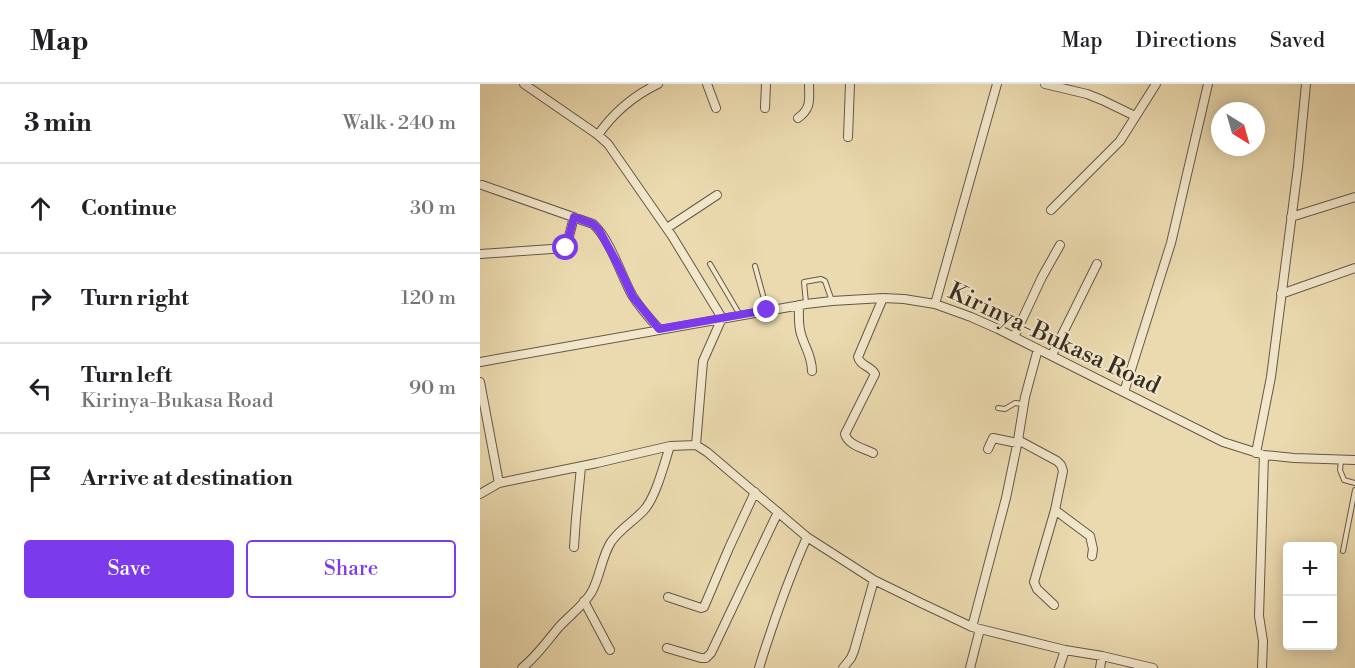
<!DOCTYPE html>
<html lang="en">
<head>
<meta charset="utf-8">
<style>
  body { margin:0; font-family:"Libre Bodoni",serif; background:#f6f6f6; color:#202124 }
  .controls { position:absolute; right:18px; bottom:18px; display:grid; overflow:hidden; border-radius:6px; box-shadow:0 3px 15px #0003 }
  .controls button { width:54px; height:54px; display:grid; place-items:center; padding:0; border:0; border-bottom:2px solid #e0e0e0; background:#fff; color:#202124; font:30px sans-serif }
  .compass { position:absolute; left:731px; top:18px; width:54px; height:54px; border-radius:50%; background:#fff; box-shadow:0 3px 15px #0003; rotate:143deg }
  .stop { position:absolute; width:18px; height:18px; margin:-14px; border:4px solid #7c3aed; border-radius:50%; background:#fff }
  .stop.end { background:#7c3aed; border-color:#fff; box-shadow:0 2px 6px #0008 }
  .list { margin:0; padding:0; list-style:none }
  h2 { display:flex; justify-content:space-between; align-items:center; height:78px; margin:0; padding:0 24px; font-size:26px }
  h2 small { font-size:20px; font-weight:400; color:#757577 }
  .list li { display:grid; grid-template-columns:39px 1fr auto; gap:18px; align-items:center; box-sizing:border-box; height:90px; padding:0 24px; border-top:2px solid #e0e0e0 }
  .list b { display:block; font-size:22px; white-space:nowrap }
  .list p { margin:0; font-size:20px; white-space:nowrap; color:#757577 }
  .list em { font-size:20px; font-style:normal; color:#757577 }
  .actions { display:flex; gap:12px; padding:18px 24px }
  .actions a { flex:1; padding:14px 0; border:2px solid #7c3aed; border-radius:6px; text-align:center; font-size:21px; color:#7c3aed }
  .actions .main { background:#7c3aed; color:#fff }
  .icon { flex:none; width:33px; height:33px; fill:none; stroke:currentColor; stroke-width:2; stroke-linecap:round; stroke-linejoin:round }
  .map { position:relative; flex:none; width:875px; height:584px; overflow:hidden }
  header { display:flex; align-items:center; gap:36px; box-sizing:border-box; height:84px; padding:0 30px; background:#fff; border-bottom:2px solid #e0e0e0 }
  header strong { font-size:28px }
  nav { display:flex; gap:33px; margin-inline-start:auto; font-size:21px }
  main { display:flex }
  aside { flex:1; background:#fff }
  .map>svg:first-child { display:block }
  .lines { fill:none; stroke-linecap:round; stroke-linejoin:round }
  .lane-casing { stroke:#645847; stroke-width:6 }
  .street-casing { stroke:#645847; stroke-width:10 }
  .lane { stroke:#f2e7cb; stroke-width:4 }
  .street { stroke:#f2e7cb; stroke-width:8 }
  .route { stroke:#7c3aed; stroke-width:8 }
  .labels { text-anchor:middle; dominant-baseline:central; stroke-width:4.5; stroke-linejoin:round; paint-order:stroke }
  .street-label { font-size:24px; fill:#372d24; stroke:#f2e7cb }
</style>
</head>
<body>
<header>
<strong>Map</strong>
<nav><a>Map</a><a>Directions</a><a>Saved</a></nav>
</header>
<main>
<aside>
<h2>3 min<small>Walk · 240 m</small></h2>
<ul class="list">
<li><svg class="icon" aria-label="ahead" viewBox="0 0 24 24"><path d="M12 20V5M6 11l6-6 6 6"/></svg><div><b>Continue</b></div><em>30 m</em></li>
<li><svg class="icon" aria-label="right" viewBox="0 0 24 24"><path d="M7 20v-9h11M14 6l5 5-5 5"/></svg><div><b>Turn right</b></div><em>120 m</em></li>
<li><svg class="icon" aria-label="left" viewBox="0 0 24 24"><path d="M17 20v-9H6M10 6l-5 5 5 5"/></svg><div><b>Turn left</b><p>Kirinya-Bukasa Road</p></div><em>90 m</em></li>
<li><svg class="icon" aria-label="arrive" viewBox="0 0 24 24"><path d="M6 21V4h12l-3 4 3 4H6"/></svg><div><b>Arrive at destination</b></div></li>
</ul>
<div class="actions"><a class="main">Save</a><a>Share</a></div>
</aside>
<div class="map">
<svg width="875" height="584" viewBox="0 0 875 584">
  <rect width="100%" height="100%" fill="#ebdaaf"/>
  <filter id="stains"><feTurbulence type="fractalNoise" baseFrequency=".00333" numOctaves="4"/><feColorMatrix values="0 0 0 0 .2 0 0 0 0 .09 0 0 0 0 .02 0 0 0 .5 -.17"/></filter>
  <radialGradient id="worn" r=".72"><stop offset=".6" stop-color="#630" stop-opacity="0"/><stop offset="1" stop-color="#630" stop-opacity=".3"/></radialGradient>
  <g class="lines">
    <defs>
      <path id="lane" d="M230,180L260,231
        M275,182L287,226
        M326,219L324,198L341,195L345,197L352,217
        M518,324L525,325L535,319L543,320
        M861,377L860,386L864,396L875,399
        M863,467L875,406"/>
      <path id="street" d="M44,0L118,51L128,60L192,152L242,234L223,277L216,361
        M227,0L236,24
        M565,0L607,10L622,16L655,32
        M285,24L286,0
        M318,34C332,24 329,15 329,0
        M118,51C134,28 153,12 178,0
        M368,53L370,0
        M2,101L113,140C130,155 141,191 152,211C160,224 170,235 179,245
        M571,126L640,57L676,0
        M811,133L875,113
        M187,144L237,111
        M0,170L86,164L94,133
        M801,210L875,184
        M455,220L517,0
        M319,221C319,231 318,241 321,250C325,264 332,272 332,287
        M534,253L562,193L580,161
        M572,271L617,180
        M0,278L326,220L352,217L403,214L424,215L455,220L491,233L518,245L743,358L784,371L814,374L875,376
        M0,298L19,399
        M644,308L691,159L728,0
        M538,356L577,377L581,381L583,387L575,426L554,498L557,505L574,521
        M508,365L513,354L537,359
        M393,369C383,364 368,361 365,350L395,290C391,282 380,282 378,273L403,214
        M776,369L791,293L818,83L826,0
        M0,410L19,399L117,379L190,362L216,361L227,368L327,453L394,496L439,518L492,543L585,566L622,572L673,584
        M575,426L610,452L613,465L612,472
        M94,463L96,434L101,383
        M188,513L221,524L224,523L249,464L275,408
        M104,517L130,566
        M492,543L526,414L538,356L545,313L558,265
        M187,564L221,574H226L231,569L298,428
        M42,584C57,572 67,557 79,543C89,532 103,522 111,509C120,494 121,474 131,458C140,445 154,437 164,426C176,413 184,380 190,362
        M279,584C293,539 308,496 327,453
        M363,584L371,574L374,567L394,496
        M490,584L500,545
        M579,584L585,566
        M620,584L622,572
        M782,584L783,557L779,532L784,371"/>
    </defs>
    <use href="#lane" class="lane-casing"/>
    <use href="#street" class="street-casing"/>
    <use href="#lane" class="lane"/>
    <use href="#street" class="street"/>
  </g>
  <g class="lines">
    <path class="route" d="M86,164L94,133L113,140L119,146L137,179L153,213L179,245L287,226"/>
  </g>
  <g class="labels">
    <g class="street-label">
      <text transform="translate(574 255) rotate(25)">Kirinya-Bukasa Road</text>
    </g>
  </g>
  <rect width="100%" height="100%" filter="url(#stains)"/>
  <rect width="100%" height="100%" fill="url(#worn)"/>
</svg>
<div class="controls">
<button>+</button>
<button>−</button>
</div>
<svg class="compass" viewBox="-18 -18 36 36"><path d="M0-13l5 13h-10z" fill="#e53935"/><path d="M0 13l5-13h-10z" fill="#757577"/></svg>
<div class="stop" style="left:86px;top:164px"></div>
<div class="stop end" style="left:287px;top:226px"></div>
</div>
</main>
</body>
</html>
